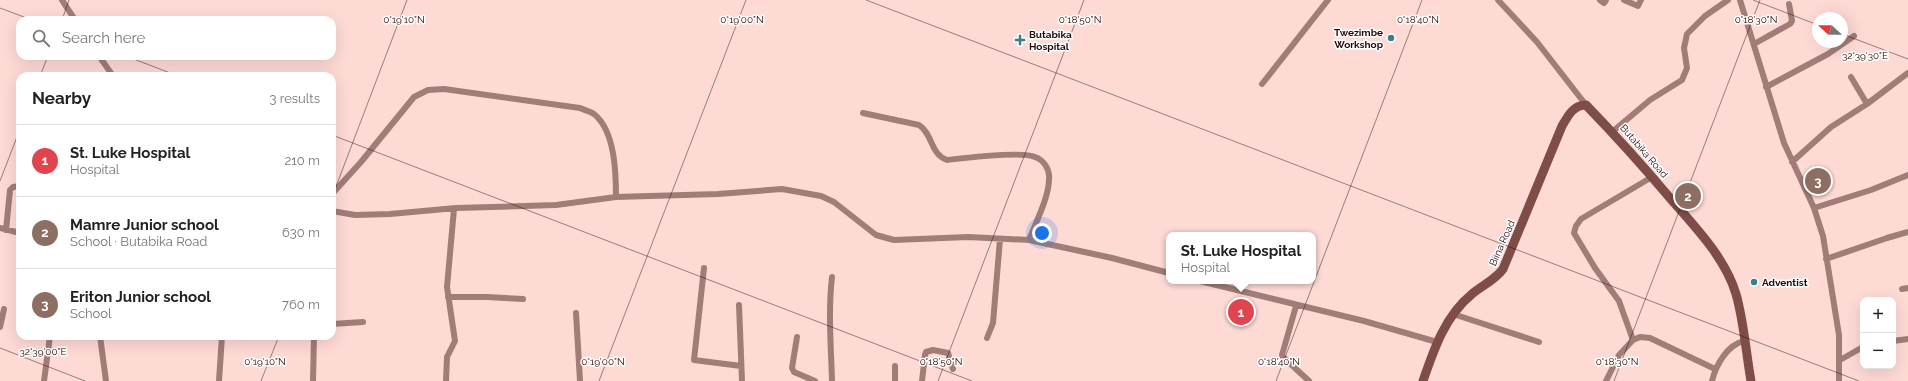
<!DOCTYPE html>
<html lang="en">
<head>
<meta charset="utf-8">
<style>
  body { margin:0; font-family:Raleway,sans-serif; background:#f6f6f6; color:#222 }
  .controls { position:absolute; right:12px; bottom:12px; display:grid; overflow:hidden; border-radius:8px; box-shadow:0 4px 16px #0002 }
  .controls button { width:36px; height:36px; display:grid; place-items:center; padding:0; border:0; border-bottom:1px solid #e0e0e0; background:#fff; color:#222; font:20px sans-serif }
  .compass { position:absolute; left:1812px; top:12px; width:36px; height:36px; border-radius:50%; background:#fff; box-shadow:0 4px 16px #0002; rotate:291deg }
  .you { position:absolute; left:1042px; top:233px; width:14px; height:14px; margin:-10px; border:3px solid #fff; border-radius:50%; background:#1a73e8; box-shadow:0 0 0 6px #1a73e833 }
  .badge { display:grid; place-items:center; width:26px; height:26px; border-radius:50%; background:#398089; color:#fff; font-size:13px; font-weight:700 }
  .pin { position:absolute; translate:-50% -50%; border:2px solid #fff; box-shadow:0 1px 4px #0006 }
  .popup { position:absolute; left:1166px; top:232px; width:150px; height:52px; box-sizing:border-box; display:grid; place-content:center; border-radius:8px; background:#fff; filter:drop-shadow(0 1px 3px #0005); font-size:13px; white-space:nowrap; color:#767676 }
  .popup b { font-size:15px; color:#222 }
  .popup::after { content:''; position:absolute; left:50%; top:100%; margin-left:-8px; border:8px solid transparent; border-top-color:#fff }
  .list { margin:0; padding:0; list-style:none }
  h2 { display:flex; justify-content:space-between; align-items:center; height:52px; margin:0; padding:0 16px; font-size:17px }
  h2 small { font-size:13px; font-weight:400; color:#767676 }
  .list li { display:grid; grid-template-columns:26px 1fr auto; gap:12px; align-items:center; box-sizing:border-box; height:72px; padding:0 16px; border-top:1px solid #e0e0e0 }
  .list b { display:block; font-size:15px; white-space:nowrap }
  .list p { margin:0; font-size:13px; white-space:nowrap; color:#767676 }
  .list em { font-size:13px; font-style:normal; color:#767676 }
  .icon { flex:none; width:22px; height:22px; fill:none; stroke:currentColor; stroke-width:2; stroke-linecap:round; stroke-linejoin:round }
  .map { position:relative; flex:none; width:1908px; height:381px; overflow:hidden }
  .search { position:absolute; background:#fff; box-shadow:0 4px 16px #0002; left:16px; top:16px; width:320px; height:44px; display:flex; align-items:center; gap:10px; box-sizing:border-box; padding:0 14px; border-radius:12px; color:#767676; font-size:15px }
  .panel { position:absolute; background:#fff; box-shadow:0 4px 16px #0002; left:16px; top:72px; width:320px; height:268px; border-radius:12px }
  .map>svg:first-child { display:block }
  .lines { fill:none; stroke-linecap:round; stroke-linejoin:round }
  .street { stroke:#a27d78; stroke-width:6 }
  .secondary { stroke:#7f4d47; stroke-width:9 }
  .ticks { fill:none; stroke:#250806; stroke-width:1; stroke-opacity:0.45 }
  .poi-dot { fill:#398089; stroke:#fff; stroke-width:1.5 }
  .labels { text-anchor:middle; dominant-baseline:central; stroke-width:3; stroke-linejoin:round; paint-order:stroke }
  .poi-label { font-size:10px; font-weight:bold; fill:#250806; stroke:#fff; text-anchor:start }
  .street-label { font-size:10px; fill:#250806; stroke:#fff }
  .ticks-label { font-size:10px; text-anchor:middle; fill:#250806; stroke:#fff; stroke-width:3; stroke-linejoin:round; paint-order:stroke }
</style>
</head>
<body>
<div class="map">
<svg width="1908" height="381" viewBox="0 0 1908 381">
  <rect width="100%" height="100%" fill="#fedad5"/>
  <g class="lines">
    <path class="street" d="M62,0L75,20
      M1498,0L1537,42L1586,105
      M1600,0L1604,3L1606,0
      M1624,0L1638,6L1641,0
      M1740,0L1784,143L1814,208L1823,236L1839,335V381
      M1754,44L1790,24L1792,21L1789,4
      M99,56L113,76
      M1851,77L1867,104
      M1262,84L1328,0
      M1766,87L1828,54L1854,36
      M863,113L919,125C933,134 930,154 947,160C964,158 1022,151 1035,157C1044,160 1050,170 1049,179C1049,197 1036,222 1029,240
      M1612,132L1650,100L1682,80L1687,68L1684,48L1687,34L1705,16L1728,0
      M1792,162L1831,127L1867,104L1908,73
      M1652,177L1581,219L1576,226L1574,233L1595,268L1619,301L1633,340L1640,337L1650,338L1715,369
      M332,194L361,162L414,97L428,90L444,89L580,108C584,110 590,111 594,114C615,131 616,172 616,197
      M1814,208L1871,190L1908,175
      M332,211L355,215L390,214L456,208L556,205L616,197L718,194L782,189L821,196L834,202L876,235L894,240L968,237L1029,240L1112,258L1169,273
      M0,228L20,233
      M6,230L10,190L13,187L20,186
      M1826,259L1887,238L1908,232
      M704,268L694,360L741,366
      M1200,281L1364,321L1437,342
      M1902,289L1908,288
      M448,297H487L523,299
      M739,305L742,381
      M1296,306L1282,355L1283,357L1309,381
      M576,313L580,381
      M1453,314L1539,342
      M332,324L363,322
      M0,327L4,309
      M100,336L106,381
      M209,336L222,337
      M797,337L792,368L794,372L815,381
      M987,338L993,323L1000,239
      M1893,341L1908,339
      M1840,360L1863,347
      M44,381L50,336
      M219,381L222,336
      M313,381L314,336
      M446,381L447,357L455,341L447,287L454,209
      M832,381C831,346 828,311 832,277
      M895,381V366
      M922,381L925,355L926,352L933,350L948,353L953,369
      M1606,381L1619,355L1633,340
      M1712,381C1716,365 1727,345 1744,341"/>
    <path class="secondary" d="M1423,381C1434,349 1445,316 1472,294C1483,285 1495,280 1503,269L1562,126C1568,116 1573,105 1586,105C1615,135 1643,166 1670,198C1694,226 1725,257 1736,294C1744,322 1746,353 1751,381"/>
  </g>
  <path class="ticks" d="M866,0L1859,381M1753,0L1818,25M0,8L32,20M62,20L69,0M1842,34L1908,59M126,56L178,76M40,76L48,56M332,135L972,381M0,181L20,129M332,197L407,0M0,348L85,381M261,381L279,336M599,381L746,0M938,381L1084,0M1276,381L1422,0M1614,381L1760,0"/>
  <g class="poi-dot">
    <circle cx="1391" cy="38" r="4"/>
    <path d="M1018 34h4v4h4v4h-4v4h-4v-4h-4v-4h4z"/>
    <circle cx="1754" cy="282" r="4"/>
  </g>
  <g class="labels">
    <g class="poi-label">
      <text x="1383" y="32" text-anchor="end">Twezimbe<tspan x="1383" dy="12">Workshop</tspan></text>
      <text x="1029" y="34">Butabika<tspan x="1029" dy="12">Hospital</tspan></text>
      <text x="1762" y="282">Adventist</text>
    </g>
    <g class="street-label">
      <text transform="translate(1644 151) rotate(49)">Butabika Road</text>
      <text transform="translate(1502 243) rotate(-66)">Biina Road</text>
    </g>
  </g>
  <g class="ticks-label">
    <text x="1418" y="23">0°18'40"N</text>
    <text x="404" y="23">0°19'10"N</text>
    <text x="742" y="23">0°19'00"N</text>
    <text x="1080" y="23">0°18'50"N</text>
    <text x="1756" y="23">0°18'30"N</text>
    <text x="1865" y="59">32°39'30"E</text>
    <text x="43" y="355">32°39'00"E</text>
    <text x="265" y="365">0°19'10"N</text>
    <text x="603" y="365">0°19'00"N</text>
    <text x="941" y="365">0°18'50"N</text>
    <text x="1279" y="365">0°18'40"N</text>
    <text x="1617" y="365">0°18'30"N</text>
  </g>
</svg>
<div class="controls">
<button>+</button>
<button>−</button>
</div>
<svg class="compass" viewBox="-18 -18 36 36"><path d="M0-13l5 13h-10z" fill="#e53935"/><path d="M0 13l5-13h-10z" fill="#767676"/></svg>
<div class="you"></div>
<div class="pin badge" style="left:1241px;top:312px;background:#e0444e">1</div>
<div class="popup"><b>St. Luke Hospital</b>Hospital</div>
<div class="pin badge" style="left:1688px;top:196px;background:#8d6e63">2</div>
<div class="pin badge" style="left:1818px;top:181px;background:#8d6e63">3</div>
<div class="search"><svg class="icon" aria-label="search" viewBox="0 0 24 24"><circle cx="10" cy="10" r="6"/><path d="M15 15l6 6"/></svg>Search here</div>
<section class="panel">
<h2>Nearby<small>3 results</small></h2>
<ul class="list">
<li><span class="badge" style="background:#e0444e">1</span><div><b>St. Luke Hospital</b><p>Hospital</p></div><em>210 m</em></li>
<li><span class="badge" style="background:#8d6e63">2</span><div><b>Mamre Junior school</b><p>School · Butabika Road</p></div><em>630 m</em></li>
<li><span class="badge" style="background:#8d6e63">3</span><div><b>Eriton Junior school</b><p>School</p></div><em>760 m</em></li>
</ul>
</section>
</div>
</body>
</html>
